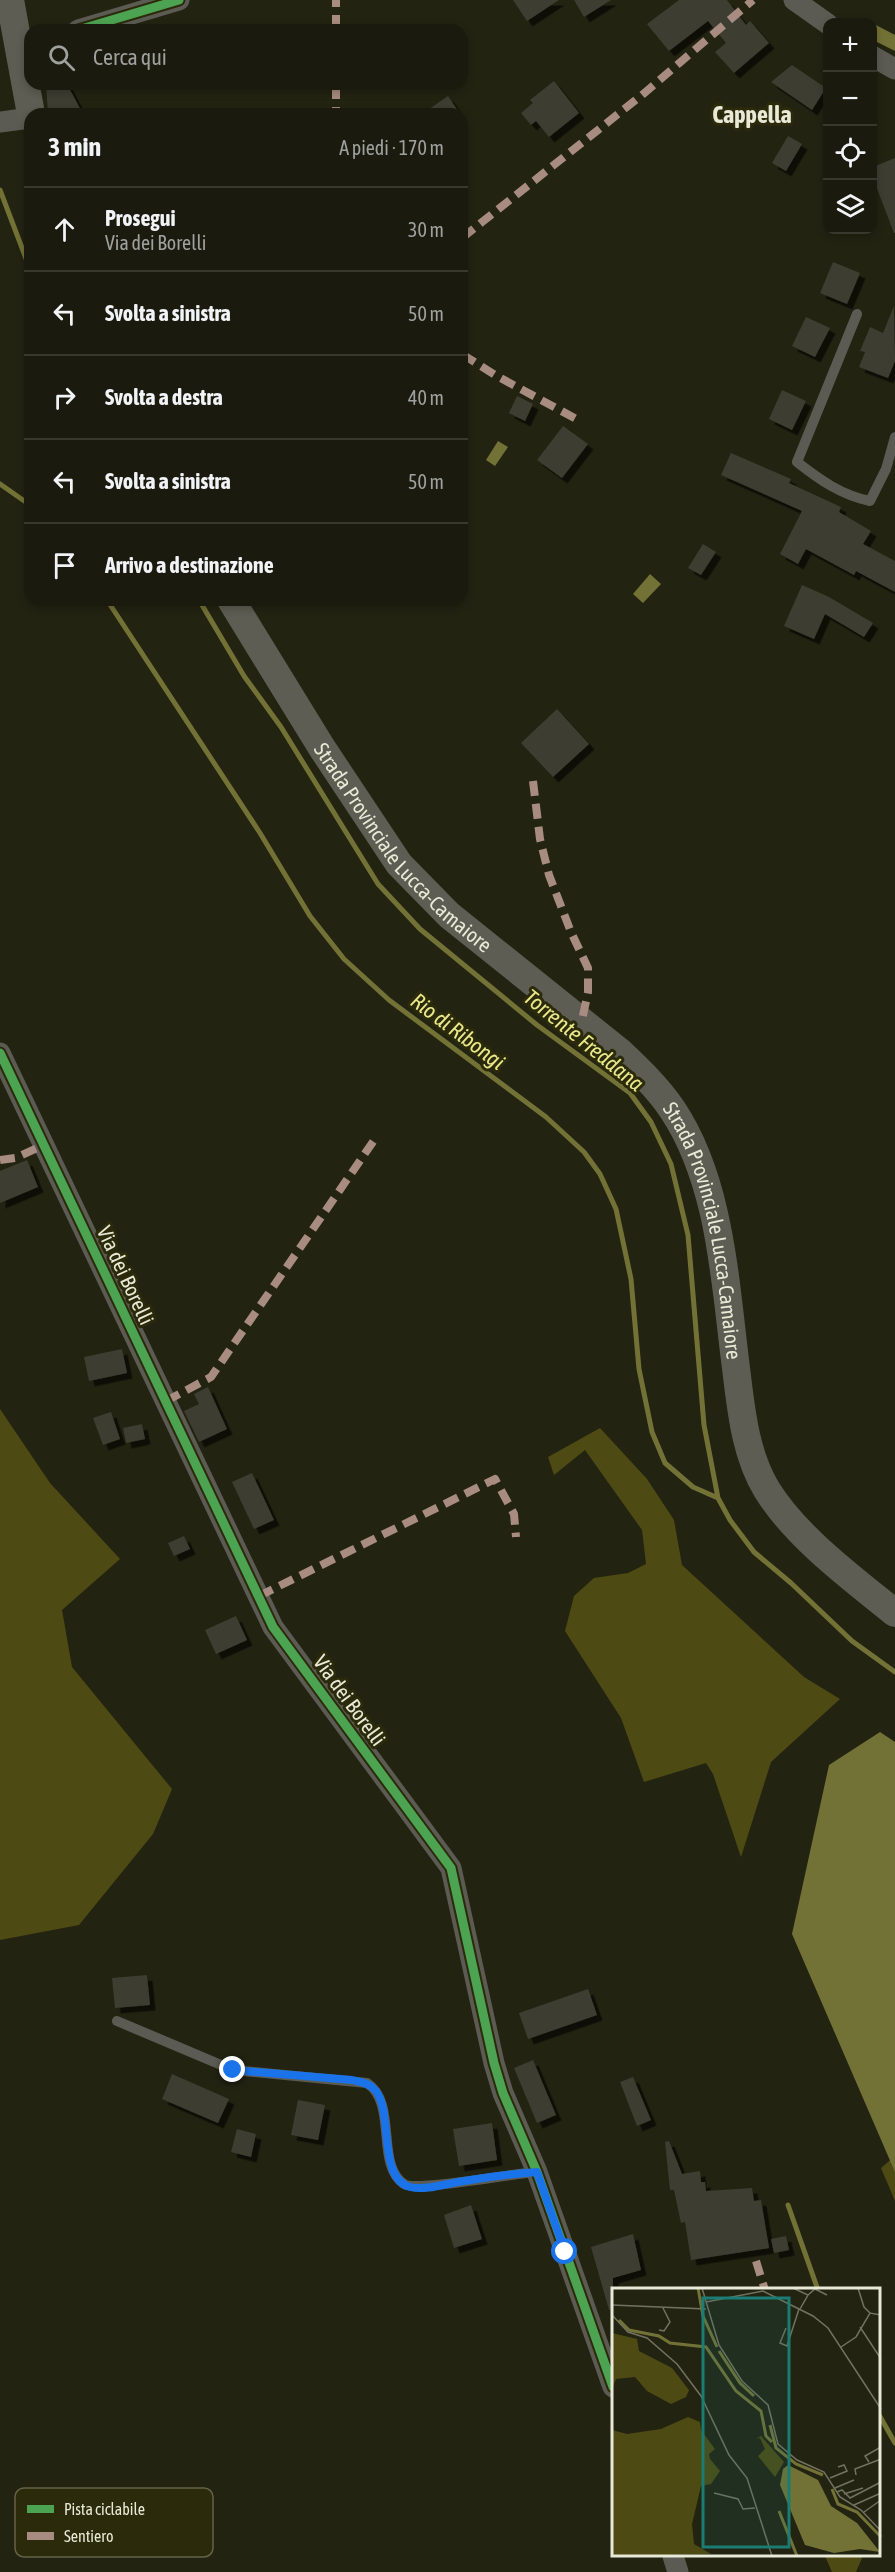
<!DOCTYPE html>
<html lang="it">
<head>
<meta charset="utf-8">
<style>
  body { margin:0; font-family:"Asap Condensed",sans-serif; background:#27271c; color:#f1f3f6 }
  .controls { position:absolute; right:18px; top:18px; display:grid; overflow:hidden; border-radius:12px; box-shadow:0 3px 9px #0003 }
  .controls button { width:54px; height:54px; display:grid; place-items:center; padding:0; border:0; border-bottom:2px solid #38382e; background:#1a1a0e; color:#f1f3f6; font:30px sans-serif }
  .stop { position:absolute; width:18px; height:18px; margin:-14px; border:4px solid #1a73e8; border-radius:50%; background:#fff }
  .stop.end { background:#1a73e8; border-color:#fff; box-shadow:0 2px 6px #0008 }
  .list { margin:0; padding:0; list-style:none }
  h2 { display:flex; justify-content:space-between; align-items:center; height:78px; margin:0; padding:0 24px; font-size:26px }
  h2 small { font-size:20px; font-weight:400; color:#9fa19e }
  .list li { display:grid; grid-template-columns:39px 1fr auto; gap:18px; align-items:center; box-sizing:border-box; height:84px; padding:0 24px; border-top:2px solid #38382e }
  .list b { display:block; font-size:22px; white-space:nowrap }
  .list p { margin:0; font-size:20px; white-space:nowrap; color:#9fa19e }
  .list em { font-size:20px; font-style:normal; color:#9fa19e }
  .icon { flex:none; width:33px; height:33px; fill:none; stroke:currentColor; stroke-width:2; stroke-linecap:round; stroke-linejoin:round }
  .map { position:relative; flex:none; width:895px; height:2572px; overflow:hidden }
  .search { position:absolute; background:#1a1a0e; box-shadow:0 3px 9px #0003; left:24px; top:24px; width:444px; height:66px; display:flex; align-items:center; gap:15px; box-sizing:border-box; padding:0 21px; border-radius:18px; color:#9fa19e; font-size:22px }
  .panel { position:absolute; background:#1a1a0e; box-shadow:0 3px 9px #0003; left:24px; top:108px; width:444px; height:498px; border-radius:18px }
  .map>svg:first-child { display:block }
  .green { fill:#4d4b13 }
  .water { fill:#737236 }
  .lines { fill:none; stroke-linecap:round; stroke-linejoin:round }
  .stream { stroke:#737236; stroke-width:5 }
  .building { fill:#3d3d30; filter:url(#shadow) }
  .lane { stroke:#5b5b53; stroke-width:10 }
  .street { stroke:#5b5b53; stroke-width:21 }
  .secondary { stroke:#5d5d53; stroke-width:28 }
  .quiet { stroke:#a88b81; stroke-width:8; stroke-dasharray:15 8; stroke-linecap:butt }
  .cycleway-casing { stroke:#2b2a0a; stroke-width:13 }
  .cycleway { stroke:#4ca352; stroke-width:9 }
  .route { stroke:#1a73e8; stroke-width:8 }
  .labels { text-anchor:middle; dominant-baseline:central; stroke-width:6; stroke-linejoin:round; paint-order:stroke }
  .street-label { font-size:21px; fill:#e9e9d7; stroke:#2b2a0a }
  .water-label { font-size:22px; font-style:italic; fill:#eae88b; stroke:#2b2a0a }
  .quarter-label { font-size:24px; font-weight:bold; fill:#e9e9d7; stroke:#2b2a0a }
  .inset-river { fill:none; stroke:#737236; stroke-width:3 }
  .inset-road { fill:none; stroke:#727261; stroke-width:1.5 }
  .view { fill:#1a7c73; fill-opacity:0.15; stroke:#1a7c73; stroke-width:3 }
  .inset-edge { fill:none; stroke:#e9e9d7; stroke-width:3 }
  .key { fill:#2b2a0a; stroke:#646348; stroke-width:1.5 }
  .key-label { font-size:16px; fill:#e9e9d7 }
</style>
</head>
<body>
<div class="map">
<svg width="895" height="2572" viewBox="0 0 895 2572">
  <defs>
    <filter id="shadow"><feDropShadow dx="5.5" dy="5.5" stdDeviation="0" flood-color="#0009"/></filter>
  </defs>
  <rect width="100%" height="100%" fill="#232312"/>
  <path class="green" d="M0,1409L50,1483L120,1559L62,1610L72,1667L172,1789L153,1834L79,1925L0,1940Z
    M600,1428L647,1479L674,1520L682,1565L804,1677L840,1699L771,1762L741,1857L713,1774L706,1763L644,1782L621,1718L565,1631L574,1596L594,1578L628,1573L646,1564L642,1530L585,1450L554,1475L548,1457Z
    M895,2156V2201L881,2168Z
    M825,2556H861L862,2558L856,2572H832Z"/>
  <path class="water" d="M872,23L895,35V51L873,40Z
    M498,441L508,447L495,466L486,460Z
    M650,574L661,584L643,603L633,594Z
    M880,1732L895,1742V2172L792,1934L829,1765Z"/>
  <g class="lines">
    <path class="stream" d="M0,190L30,269
      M0,484L30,505
      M107,600L260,833L310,916L344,959L389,1000L546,1117L584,1152L600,1174L616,1209L631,1279L639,1369L652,1432L665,1463L693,1487L718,1498
      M199,600L244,676L281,727L378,884L420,929L537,1025L630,1093L651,1122L671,1164L688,1235L704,1425L718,1498L730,1520L754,1552L791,1583L852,1641L895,1672
      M788,2205L818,2290
      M878,2413L895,2443"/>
  </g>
  <path class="building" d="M513,0H559L527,21Z
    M574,0H611L584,17Z
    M679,0H727L746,25L750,21L769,43L734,73L715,52L726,43L708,21L669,51L647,24Z
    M792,65L826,88L812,110L771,82Z
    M554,81L579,113L549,137L536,121L531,125L521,113L533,103L530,100Z
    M46,84H67L83,114H48Z
    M448,96L460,114H422Z
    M788,136L802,144L786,171L772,163Z
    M895,158V233H894L873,178V167Z
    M833,262L860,273L847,304L820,293Z
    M894,306L895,361L888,378L859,367L865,352L860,351L870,327L883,333Z
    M806,317L830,328L815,357L792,346Z
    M782,390L806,401L792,430L769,419Z
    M517,396L533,404L525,421L509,413Z
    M563,426L588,444L562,478L537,460Z
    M731,453L791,479L789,483L841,507L839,512L871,531L863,544L895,561V592L856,571L854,575L806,549L798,564L780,554L802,511L721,475Z
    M703,544L716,552L701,575L688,568Z
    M802,585L829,597L873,623L864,637L825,614L814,639L784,626Z
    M557,709L589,744L553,777L521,743Z
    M27,1160L38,1187L0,1203V1171Z
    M122,1349L127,1373L89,1381L84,1357Z
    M208,1387L227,1429L199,1442L184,1411L199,1404L194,1394Z
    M111,1412L120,1439L103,1445L93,1418Z
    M142,1424L145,1439L126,1443L123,1428Z
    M252,1473L274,1520L254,1529L232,1482Z
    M184,1536L190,1549L174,1556L168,1543Z
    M236,1616L247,1640L216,1654L205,1630Z
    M147,1975L150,2005L115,2008L112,1978Z
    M588,1989L597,2015L528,2039L519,2013Z
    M533,2060L556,2115L537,2123L514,2068Z
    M172,2074L229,2099L218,2123L162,2099Z
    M633,2077L651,2120L637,2126L620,2082Z
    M298,2100L325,2105L318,2140L291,2135Z
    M492,2123L497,2160L459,2166L453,2129Z
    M237,2129L256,2134L251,2157L231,2152Z
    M669,2141L682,2174L700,2171L701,2182H705L706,2191L752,2188L754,2201L761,2200L769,2248L691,2260L685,2222L681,2223L674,2190H670L665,2142Z
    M471,2205L482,2239L454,2248L444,2215Z
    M633,2234L641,2270L613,2278V2309L609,2310L591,2247Z
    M786,2236L789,2250L774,2253L771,2239Z"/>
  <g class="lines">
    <path class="lane" d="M857,314L797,462C820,480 841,495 870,501L886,469L895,437
      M117,2021L233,2070L367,2083C398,2103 375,2165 404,2184C415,2192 515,2173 537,2172"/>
    <path class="street" d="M794,0L828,24
      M78,30L179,0
      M872,56L895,69
      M0,122L30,118
      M0,1053L273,1627L451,1868L494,2063L503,2093L537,2172L613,2387
      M673,2556L678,2572"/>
    <g class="secondary">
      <path d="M10,0L31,114"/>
      <path id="s1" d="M231,600L322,748L399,864L449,915L620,1052C638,1069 657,1087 672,1109C721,1182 725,1283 736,1368C741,1409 745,1454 767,1490C796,1537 853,1579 895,1613"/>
    </g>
    <path class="quiet" d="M336,30V0
      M336,84V114
      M462,238L642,95L753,0
      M462,354L495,375L580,421
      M533,781L540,839L549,875L571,932L588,968V992L582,1020
      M0,1160L15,1158L44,1145
      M166,1401L211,1377L377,1136
      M259,1596L495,1479L514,1514L516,1537
      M756,2261L765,2290"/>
    <defs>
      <path id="cycleway" d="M78,30L179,0
        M0,1053L273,1627L451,1868L494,2063L503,2093L537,2172L613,2387"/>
    </defs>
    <use href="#cycleway" class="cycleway-casing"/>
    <use href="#cycleway" class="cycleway"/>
  </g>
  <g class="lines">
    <path class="route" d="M233,2070L352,2080C359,2082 367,2082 373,2088C395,2106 376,2178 410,2187C426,2191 448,2183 464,2181C488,2177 512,2174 537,2172L565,2252"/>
  </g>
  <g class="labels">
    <g class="street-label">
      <text stroke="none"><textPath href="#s1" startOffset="303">Strada Provinciale Lucca-Camaiore</textPath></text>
      <text stroke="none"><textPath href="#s1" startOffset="808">Strada Provinciale Lucca-Camaiore</textPath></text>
      <text transform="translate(126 1275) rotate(65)">Via dei Borelli</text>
      <text transform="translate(350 1700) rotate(54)">Via dei Borelli</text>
    </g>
    <g class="water-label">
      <text transform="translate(458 1031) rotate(37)">Rio di Ribongi</text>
      <text transform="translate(584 1040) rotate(39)">Torrente Freddana</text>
    </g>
    <g class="quarter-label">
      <text x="752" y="114">Cappella</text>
    </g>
  </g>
  <g transform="translate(612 2288)">
    <rect width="268" height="268" fill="#232312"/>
    <path d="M0,45L25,51L27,63L60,80L77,102L74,109L59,116L35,103L23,89L4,91L0,101ZM76,129L88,134L89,142L103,161L97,166L98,171L108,183L99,196L89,198L80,236L82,256L99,266L0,268V142L15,146L49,141ZM149,148L172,174L163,189L146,168L153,161L148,150L144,151Z" fill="#4d4b13"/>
    <path d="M176,177L206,192L219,218L245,235L268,264L248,261L222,265L193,257L168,197L171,181Z" fill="#737236"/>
    <path class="inset-river" d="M86,0L91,28L105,59M7,32L17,42L47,48L58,55L94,59L124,103L149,123L154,148L160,154M107,63L128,95L142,108M158,137L164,160L184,176L211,187M220,201L226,216L245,224L269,249M167,223L185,268"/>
    <path class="inset-road" d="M90,0L107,57L130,93L156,117L166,156L185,172L212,184L228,209L249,222L269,243M181,0L196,7L188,21M246,0L252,19L258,25M196,7L203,1L215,7M94,14L151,3L201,28L216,40L269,121M0,17L94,21M0,27L16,44L35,50L65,76L89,108L117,167L135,190L160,268M248,39L269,71M174,40L168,55L175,58L187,21M47,42L52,43L58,34L51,20M229,59L244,49L258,25L269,27M257,174L253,168L269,159M244,187L243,181L269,171M218,190L235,183L232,177L226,179M223,200L242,192M225,204L230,202L238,210L269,194M102,205L126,211L131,221L143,220M232,206L251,200M242,217L269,205M252,224L269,212"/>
    <path class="view" d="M91,10H177V259H91Z"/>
    <rect width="268" height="268" class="inset-edge"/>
  </g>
  <rect x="15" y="2488" width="198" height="69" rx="9" class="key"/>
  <rect x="27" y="2505" width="27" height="8" fill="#4ca352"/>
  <rect x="27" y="2532" width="27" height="8" fill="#a88b81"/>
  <g class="key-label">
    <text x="64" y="2515">Pista ciclabile</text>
    <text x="64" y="2542">Sentiero</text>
  </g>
</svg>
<div class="controls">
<button>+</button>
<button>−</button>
<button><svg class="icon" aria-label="locate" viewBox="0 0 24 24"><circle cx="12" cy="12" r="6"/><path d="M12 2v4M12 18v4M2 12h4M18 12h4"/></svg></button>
<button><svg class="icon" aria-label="layers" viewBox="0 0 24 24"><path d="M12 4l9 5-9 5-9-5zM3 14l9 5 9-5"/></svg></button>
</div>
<div class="stop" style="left:565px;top:2252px"></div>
<div class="stop end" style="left:233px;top:2070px"></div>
<div class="search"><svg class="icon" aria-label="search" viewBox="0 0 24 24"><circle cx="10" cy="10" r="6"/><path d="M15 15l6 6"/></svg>Cerca qui</div>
<section class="panel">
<h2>3 min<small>A piedi · 170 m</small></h2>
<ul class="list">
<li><svg class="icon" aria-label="ahead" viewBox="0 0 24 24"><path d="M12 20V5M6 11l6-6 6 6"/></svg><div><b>Prosegui</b><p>Via dei Borelli</p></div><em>30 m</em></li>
<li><svg class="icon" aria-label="left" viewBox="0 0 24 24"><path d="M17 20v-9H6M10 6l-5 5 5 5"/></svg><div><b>Svolta a sinistra</b></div><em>50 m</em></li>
<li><svg class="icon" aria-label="right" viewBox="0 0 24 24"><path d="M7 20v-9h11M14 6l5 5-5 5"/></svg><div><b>Svolta a destra</b></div><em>40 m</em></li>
<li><svg class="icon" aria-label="left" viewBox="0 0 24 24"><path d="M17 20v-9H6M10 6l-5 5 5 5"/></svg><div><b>Svolta a sinistra</b></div><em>50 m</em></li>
<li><svg class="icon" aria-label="arrive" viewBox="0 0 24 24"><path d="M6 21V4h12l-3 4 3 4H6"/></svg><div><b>Arrivo a destinazione</b></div></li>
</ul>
</section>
</div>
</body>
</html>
